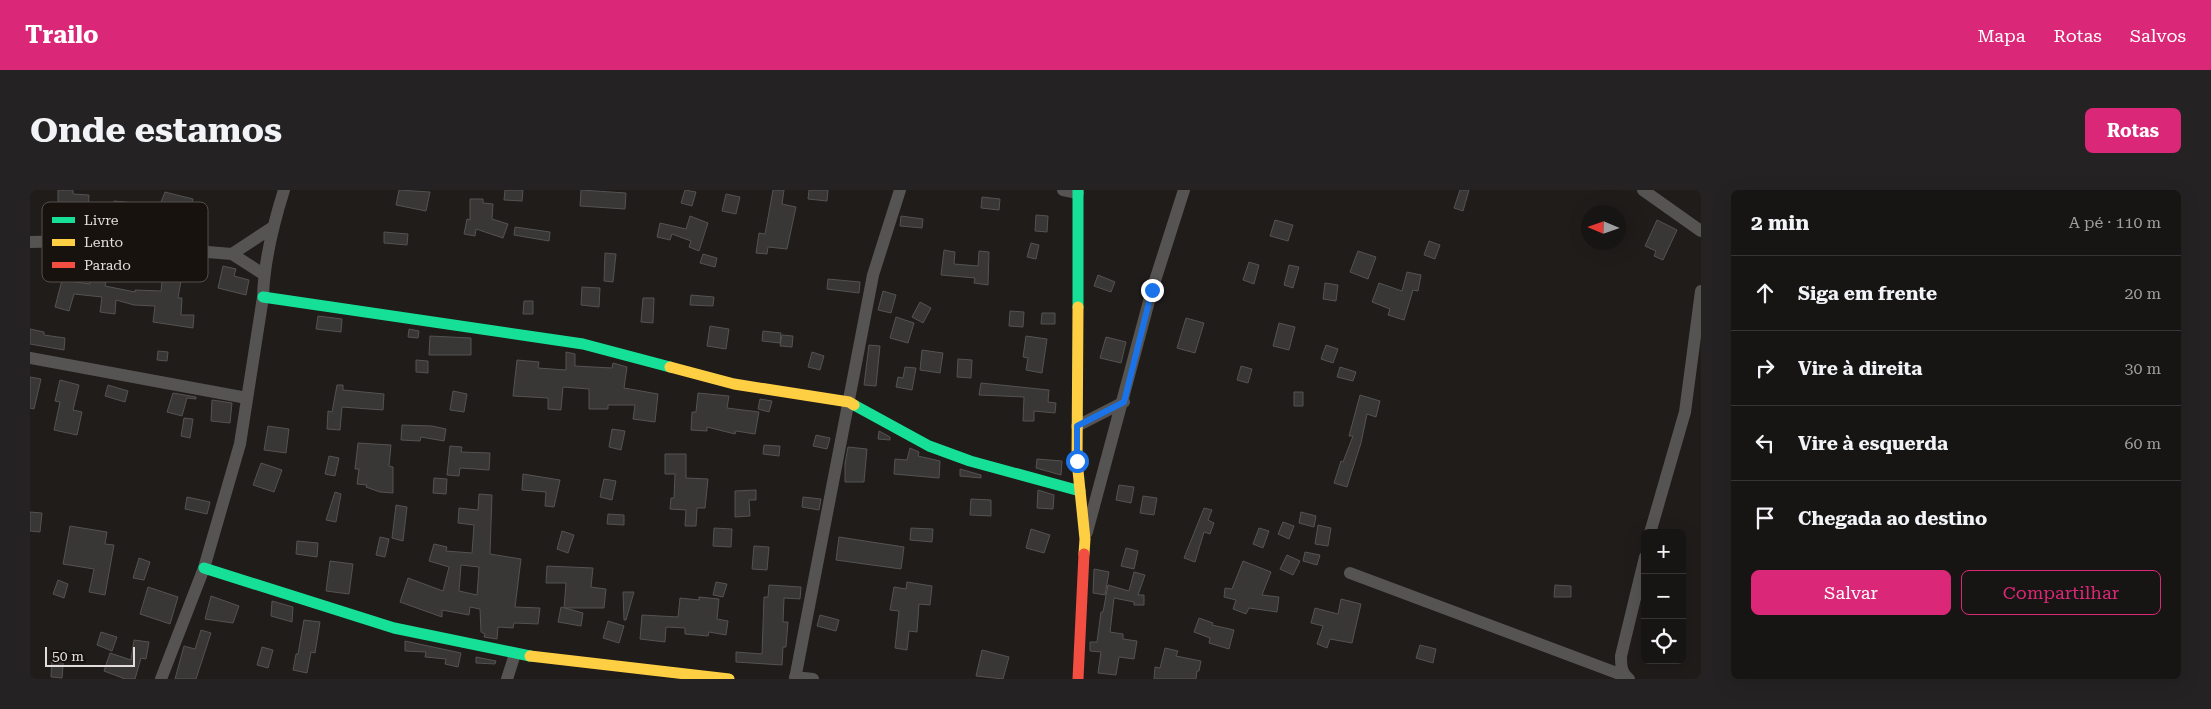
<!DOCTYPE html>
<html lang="pt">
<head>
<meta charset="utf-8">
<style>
  body { margin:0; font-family:"Roboto Serif",serif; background:#242222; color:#f1f3f6 }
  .controls { position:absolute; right:15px; bottom:15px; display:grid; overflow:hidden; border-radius:8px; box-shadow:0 5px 20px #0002 }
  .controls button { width:45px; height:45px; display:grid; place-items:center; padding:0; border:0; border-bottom:1px solid #363434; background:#171514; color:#f1f3f6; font:25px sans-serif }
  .compass { position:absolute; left:1551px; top:15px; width:45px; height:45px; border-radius:50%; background:#171514; box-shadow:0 5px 20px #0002; rotate:272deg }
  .scale { position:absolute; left:15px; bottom:12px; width:90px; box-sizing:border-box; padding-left:5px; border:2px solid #e2dddb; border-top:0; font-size:14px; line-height:18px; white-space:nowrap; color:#e2dddb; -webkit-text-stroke:4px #18120f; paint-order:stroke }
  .stop { position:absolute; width:15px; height:15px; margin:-11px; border:4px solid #1a73e8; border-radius:50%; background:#fff }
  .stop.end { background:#1a73e8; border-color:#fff; box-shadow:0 1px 5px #0008 }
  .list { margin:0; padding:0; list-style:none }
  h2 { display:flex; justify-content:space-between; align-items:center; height:65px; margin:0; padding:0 20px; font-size:21px }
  h2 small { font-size:16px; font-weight:400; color:#9e9fa0 }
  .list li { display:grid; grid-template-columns:32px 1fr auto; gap:15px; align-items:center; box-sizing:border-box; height:75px; padding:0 20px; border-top:1px solid #363434 }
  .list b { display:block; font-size:19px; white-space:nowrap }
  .list em { font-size:16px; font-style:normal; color:#9e9fa0 }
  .actions { display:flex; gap:10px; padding:15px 20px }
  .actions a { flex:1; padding:11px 0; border:1px solid #db2777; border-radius:8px; text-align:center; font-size:18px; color:#db2777 }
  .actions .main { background:#db2777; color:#fff }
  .icon { flex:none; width:28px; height:28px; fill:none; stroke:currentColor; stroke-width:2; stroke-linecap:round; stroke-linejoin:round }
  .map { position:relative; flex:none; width:1671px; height:489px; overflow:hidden; border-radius:8px }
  header { display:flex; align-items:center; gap:30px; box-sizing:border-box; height:70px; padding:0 25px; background:#db2777; color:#fff }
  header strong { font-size:24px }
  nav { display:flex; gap:28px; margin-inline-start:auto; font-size:18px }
  .intro { display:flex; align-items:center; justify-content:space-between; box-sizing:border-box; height:120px; padding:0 30px }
  h1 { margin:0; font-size:35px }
  .button { padding:12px 22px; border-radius:8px; background:#db2777; color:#fff; font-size:18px; font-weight:700 }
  main { display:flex; gap:30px; padding:0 30px }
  aside { flex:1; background:#171514; border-radius:8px; box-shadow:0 5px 20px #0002 }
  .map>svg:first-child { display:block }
  .building { fill:#393636; stroke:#545252; fill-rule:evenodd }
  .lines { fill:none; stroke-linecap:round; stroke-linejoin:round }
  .street { stroke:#565453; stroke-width:12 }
  .fast { stroke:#16e098; stroke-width:11 }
  .slow { stroke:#ffcf43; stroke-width:11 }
  .jam { stroke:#f24e42; stroke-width:11 }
  .route { stroke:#1a73e8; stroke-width:6 }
  .key { fill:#18120f; stroke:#554f4c; stroke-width:1 }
  .key-label { font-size:14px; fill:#e2dddb }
</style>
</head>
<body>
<header>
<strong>Trailo</strong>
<nav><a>Mapa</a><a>Rotas</a><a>Salvos</a></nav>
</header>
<div class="intro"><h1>Onde estamos</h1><a class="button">Rotas</a></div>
<main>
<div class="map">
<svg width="1671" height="489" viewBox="0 0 1671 489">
  <rect width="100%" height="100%" fill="#1f1c1a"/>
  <path class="building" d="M28,0H43V4L59,5L58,21L45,20L46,15L28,14Z
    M369,0L400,2L396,21L366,15Z
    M475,0H493L492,11L474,10Z
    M551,0L596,3L595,19L550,16Z
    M655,0L666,2L662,16L651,13Z
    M743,0H754L752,14L766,17L757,59L738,57L737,64L726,63L729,43L735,44Z
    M779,0H798L797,11L778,9Z
    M1430,0H1439L1433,21L1424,18Z
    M135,2L163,9L158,30L127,22Z
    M696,4L710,7L706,24L692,21Z
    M952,7L970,9L969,20L951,18Z
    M440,9H453V13L463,14L462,29L478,34L473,48L446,39L445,46L434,44L437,29L440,30Z
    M84,11L105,13L103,37L82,35Z
    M1006,25L1018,26L1017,42L1005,41Z
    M660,26L678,33L669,61L659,57L661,51L642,44L640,50L627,47L630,33L656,39Z
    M871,26L893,29L892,38L870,36Z
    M1245,30L1263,35L1258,51L1240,46Z
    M1627,30L1647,40L1633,70L1624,66L1626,61L1615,56Z
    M485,37L520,42L519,51L484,45Z
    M354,42L378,44L377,55L354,53Z
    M1399,51L1410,55L1405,69L1394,65Z
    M1001,53L1009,55L1006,69L997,67Z
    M914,60L925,62L924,74L948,76L949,61L959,62L958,95L944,93L945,88L911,85Z
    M1328,61L1346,67L1338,89L1320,82Z
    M575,63L586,64L583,92L574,91Z
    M673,64L687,68L685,77L670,73Z
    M1219,72L1229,75L1224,94L1213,90Z
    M1259,75L1269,77L1263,98L1254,95Z
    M193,76L206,79L204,86L219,90L216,105L188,98Z
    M133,82L152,85L148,108H152L151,125H164L163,138L123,132L125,116L104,115L86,110L85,124L70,122L72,107L44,104L39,121L25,117L32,90L60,94V91L76,92L75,96L105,102V100L131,101Z
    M1377,82L1391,85L1388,101L1383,100L1374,130L1358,125L1360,119L1342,112L1349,93L1372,101Z
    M1068,85L1085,92L1081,102L1064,96Z
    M798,89L830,92L829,103L797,99Z
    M1295,93L1308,95L1306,111L1293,109Z
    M552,97L570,98L569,117L551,115Z
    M853,101L866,105L861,123L848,120Z
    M661,105L684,107L683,116L660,115Z
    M613,108H624L623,133L611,132Z
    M494,111H503V124H493Z
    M890,112L901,118L893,133L882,127Z
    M980,121L994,122L993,137L979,136Z
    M1012,123H1025V134H1011Z
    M288,126L312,129L311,142L286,139Z
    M866,127L884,133L878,153L860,148Z
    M1156,128L1174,133L1165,163L1147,158Z
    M1249,133L1265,137L1259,160L1243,156Z
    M680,136L699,139L696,159L677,156Z
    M0,139L14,142V145L35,148L34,160L0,154Z
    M379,139L389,141L388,148L378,147Z
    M733,141L751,143L750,153L732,151Z
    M752,145L763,146L762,157L750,156Z
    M400,146L441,148V165H399Z
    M996,146L1017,149L1012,183L996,180L998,168L993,167Z
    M1076,147L1096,152L1091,173L1070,168Z
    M839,155L850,156L846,196L834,195Z
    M1296,155L1308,159L1303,173L1291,169Z
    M892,160L913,163L910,183L890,180Z
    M128,161L138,162L137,171L127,170Z
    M536,162L545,164V176L582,178L583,173L597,177L594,198L628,204L625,232L603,229L605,215H578V219H559V199L533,197L531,220L518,219V208L483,206L487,170L509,172L508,178L536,180Z
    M782,162L794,166L790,180L778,177Z
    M928,169L942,170L941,188L927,187Z
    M386,170L398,171V183L386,182Z
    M1211,176L1222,179L1218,193L1207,190Z
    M875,177L886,178L882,200L866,197L868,187L873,188Z
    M1310,177L1326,182L1323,191L1307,187Z
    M0,187L11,189L4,219L0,218Z
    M30,190L49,195L43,220L52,222L47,245L24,240L30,212L25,211Z
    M951,193L1019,200L1018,212L1026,213L1025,223L1004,221V231H993L994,207L949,205Z
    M78,195L98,201L95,212L75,206Z
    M307,195H313V200L354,204L353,220L312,217L310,240L297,239L298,221L302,222Z
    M423,201L437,204L434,222L420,220Z
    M1264,202H1273V216H1264Z
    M143,203L166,207V209L157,208L152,226L137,222Z
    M668,203L699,206L697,218L729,222L725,244L706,241L705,244L677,237V241L661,240L662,222H666Z
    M1330,205L1350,211L1346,227L1337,224L1331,253L1317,297L1304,293L1311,271L1313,272L1323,246H1319Z
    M730,209L742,211L739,222L728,219Z
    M182,210L202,213L200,233L181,231Z
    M154,228L163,229L160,248L151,246Z
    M372,235L402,236L416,239L414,251L391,247L390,251L371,250Z
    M238,236L259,239L256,263L234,260Z
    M582,239L595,241L591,260L579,257Z
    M849,241L860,247V250L848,249Z
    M786,245L800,248L797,259L783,256Z
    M328,253L361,255L359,276L363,277V303L350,302L336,297L337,295L327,294L329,279H325Z
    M734,255L750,256L749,266L733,264Z
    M420,256L432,257L431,262L460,263L459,280L430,278L429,286L417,285Z
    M818,257L837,259L834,292H815V274Z
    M880,258L889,262L888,266L910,271L909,288L864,284L865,269L877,270Z
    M635,264H656V288L678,289L675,318H667L666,336H655L656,320L640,319L641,308H644L645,284H635Z
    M299,266L309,268L305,286L295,284Z
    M1007,269L1032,271L1031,285L1006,278Z
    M231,273L252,280L244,302L223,295Z
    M930,279L951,285V288L930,286Z
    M493,284L530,290L524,317L515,316L516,302L492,300Z
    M404,288L417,289L416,304L403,303Z
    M574,289L586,291L582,310L570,307Z
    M1089,295L1104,297L1101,313L1086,310Z
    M726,300V310H719L720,326L705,327V301Z
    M1008,300L1024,305L1023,319L1007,318Z
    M305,302L311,304L306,332L296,330Z
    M449,304L462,305L460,364L491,369L485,417L510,418L508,434L484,433L483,438L468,437L467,449L454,447L455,444L451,442L450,419L440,417L439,425L412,420V427L370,412L378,388L413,401L419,377L399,371L404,354L417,357L416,361L442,363L444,335L428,333L429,318L448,320ZM431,375L449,377L447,405L429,401Z
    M1113,306L1127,308L1124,325L1110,323Z
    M157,307L180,312L177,324L155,319Z
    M773,307L791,309L789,320L772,317Z
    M941,309L961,310V326L940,325Z
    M366,315L377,317L373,351L362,348Z
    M1174,318L1182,320L1178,330L1184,333L1180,344L1174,342L1165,372L1154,368Z
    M0,322L12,323L10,342L0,341Z
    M1271,322L1286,326L1284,337L1269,333Z
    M578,324L594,325V335L577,334Z
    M1253,332L1264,336L1259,349L1248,344Z
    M1288,335L1301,338L1298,356L1285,354Z
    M40,336L77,342L75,354L84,355L75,405L59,402L64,379L33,374Z
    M684,338L702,339L701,357L683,356Z
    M881,338L903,339L902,352L880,350Z
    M1229,338L1239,341L1233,358L1223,354Z
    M1001,339L1020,345L1014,363L996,358Z
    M532,341L544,345L538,363L527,359Z
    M350,347L359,349L355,367L346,365Z
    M809,347L874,357L871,379L806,370Z
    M267,351L288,353L287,367L266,364Z
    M724,356L739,357L737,380L722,379Z
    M1096,358L1108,361L1104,379L1091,376Z
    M1275,362L1290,365L1287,375L1273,371Z
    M1257,365L1270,371L1263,385L1250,379Z
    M109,368L120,372L114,390L103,388Z
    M300,371L323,374L319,404L296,401Z
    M1213,371L1241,382L1232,405L1249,407L1247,422L1219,418L1216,424L1203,419L1206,410L1194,407L1195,398L1202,399Z
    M517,376L563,378L561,397L576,399L574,418H535L553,423L551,436L528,432L531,417L534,418L536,393H516Z
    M1064,379L1079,382L1075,405L1063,403Z
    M1104,382L1115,385L1108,405H1114V415H1104V412L1084,408L1080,442L1093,444V449L1107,451L1104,469L1089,467L1086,485L1068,483L1071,462L1060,461V452H1067L1071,422H1073L1078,395L1099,401Z
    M28,390L38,394L34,408L23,404Z
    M686,392L697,394L693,407L683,405Z
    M877,392L902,396L900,415L889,414L887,442L879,441L877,460L865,458L869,421L860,420L864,397L876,399Z
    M739,395L771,397L770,409L754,408L753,432H758L756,457H753L752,475L706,472V462L732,464L734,407H738Z
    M1525,395L1541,396V407H1524Z
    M118,397L148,407L140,434L110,424Z
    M593,402H604L596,430H594Z
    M181,406L209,416L203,433L175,429Z
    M669,407L689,409L687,429L698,431L696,445L679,442L678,446L655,444V438L636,437L635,452L610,449L612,425L648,427L650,408L669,410Z
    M1311,409L1331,414L1322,453L1300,449L1297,458L1287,454L1293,436L1281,433L1285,418L1308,424Z
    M242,411L263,417L262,432L241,426Z
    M790,425L809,430L806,441L787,436Z
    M1169,428L1183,433L1182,435L1204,440L1199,459L1179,453L1180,448L1164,442Z
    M274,430L290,432L285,463L281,462L277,483L263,480L266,464H268Z
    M578,431L594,436L589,453L573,448Z
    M171,440L181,443L166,489H145L154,456L165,459Z
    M71,442L87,447L82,461L67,455Z
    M104,450L119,452L116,469L111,468L105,489H95L74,481L80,463L101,470Z
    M375,451L431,463L428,477L415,474L416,469L395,467L396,462L375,461Z
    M1390,455L1406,459L1403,473L1386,468Z
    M232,457L243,460L238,478L227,475Z
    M1135,458L1148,461L1146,466L1171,471L1169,481H1167L1166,489H1124L1125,477L1130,478Z
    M952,460L979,467L973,489L946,486Z
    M22,465H34L32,488L21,487Z
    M446,467L466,471L465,474L446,473Z"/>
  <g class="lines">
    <path class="street" d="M1033,0L1048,3
      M1613,0L1671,41
      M0,52L42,51L202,64L233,84
      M202,64L243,37
      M0,168L217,208
      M1047,236L1094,212
      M1057,342L1122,100L1154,0
      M1620,343L1655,222L1671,101
      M1320,383L1595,486
      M765,487L783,489
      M131,489L174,378L210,254L233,107C234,70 243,35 254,0
      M477,489L485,464
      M765,489L843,85L870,0
      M1599,489C1591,483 1591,475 1591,466L1615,367"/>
    <path class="fast" d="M233,107L553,154L640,177
      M1048,117V0
      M824,215L899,256L940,271L1050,301
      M174,378L364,438L500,466"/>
    <path class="slow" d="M1048,117L1047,271L1055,349L1054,364
      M640,177L704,194L819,212L824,215
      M500,466L699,489"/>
    <path class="jam" d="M1048,489L1054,364"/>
  </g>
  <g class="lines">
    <path class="route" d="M1047,271V236L1094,212L1122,100"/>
  </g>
  <rect x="12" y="12" width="166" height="80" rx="8" class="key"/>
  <rect x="22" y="27" width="23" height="6" fill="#16e098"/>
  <rect x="22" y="49" width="23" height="7" fill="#ffcf43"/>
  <rect x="22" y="72" width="23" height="6" fill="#f24e42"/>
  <g class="key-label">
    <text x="54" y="35">Livre</text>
    <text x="54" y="57">Lento</text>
    <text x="54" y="80">Parado</text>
  </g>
</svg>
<div class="controls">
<button>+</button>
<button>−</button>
<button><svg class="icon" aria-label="locate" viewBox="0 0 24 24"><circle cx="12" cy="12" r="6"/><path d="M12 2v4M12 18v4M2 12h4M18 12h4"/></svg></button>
</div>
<svg class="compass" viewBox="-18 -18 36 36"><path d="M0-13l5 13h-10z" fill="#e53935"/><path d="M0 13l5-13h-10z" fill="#9e9fa0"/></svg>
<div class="scale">50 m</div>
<div class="stop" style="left:1047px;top:271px"></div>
<div class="stop end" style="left:1122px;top:100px"></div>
</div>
<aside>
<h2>2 min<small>A pé · 110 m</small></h2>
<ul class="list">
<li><svg class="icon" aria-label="ahead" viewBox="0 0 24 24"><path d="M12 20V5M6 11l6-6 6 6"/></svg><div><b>Siga em frente</b></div><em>20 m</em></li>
<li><svg class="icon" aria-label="right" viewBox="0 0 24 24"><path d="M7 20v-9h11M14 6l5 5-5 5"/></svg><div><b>Vire à direita</b></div><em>30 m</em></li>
<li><svg class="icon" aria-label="left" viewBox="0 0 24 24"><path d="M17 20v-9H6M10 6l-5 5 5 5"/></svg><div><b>Vire à esquerda</b></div><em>60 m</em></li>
<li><svg class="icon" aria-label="arrive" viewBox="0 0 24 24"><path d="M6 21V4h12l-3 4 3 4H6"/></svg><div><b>Chegada ao destino</b></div></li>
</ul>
<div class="actions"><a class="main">Salvar</a><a>Compartilhar</a></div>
</aside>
</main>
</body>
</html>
